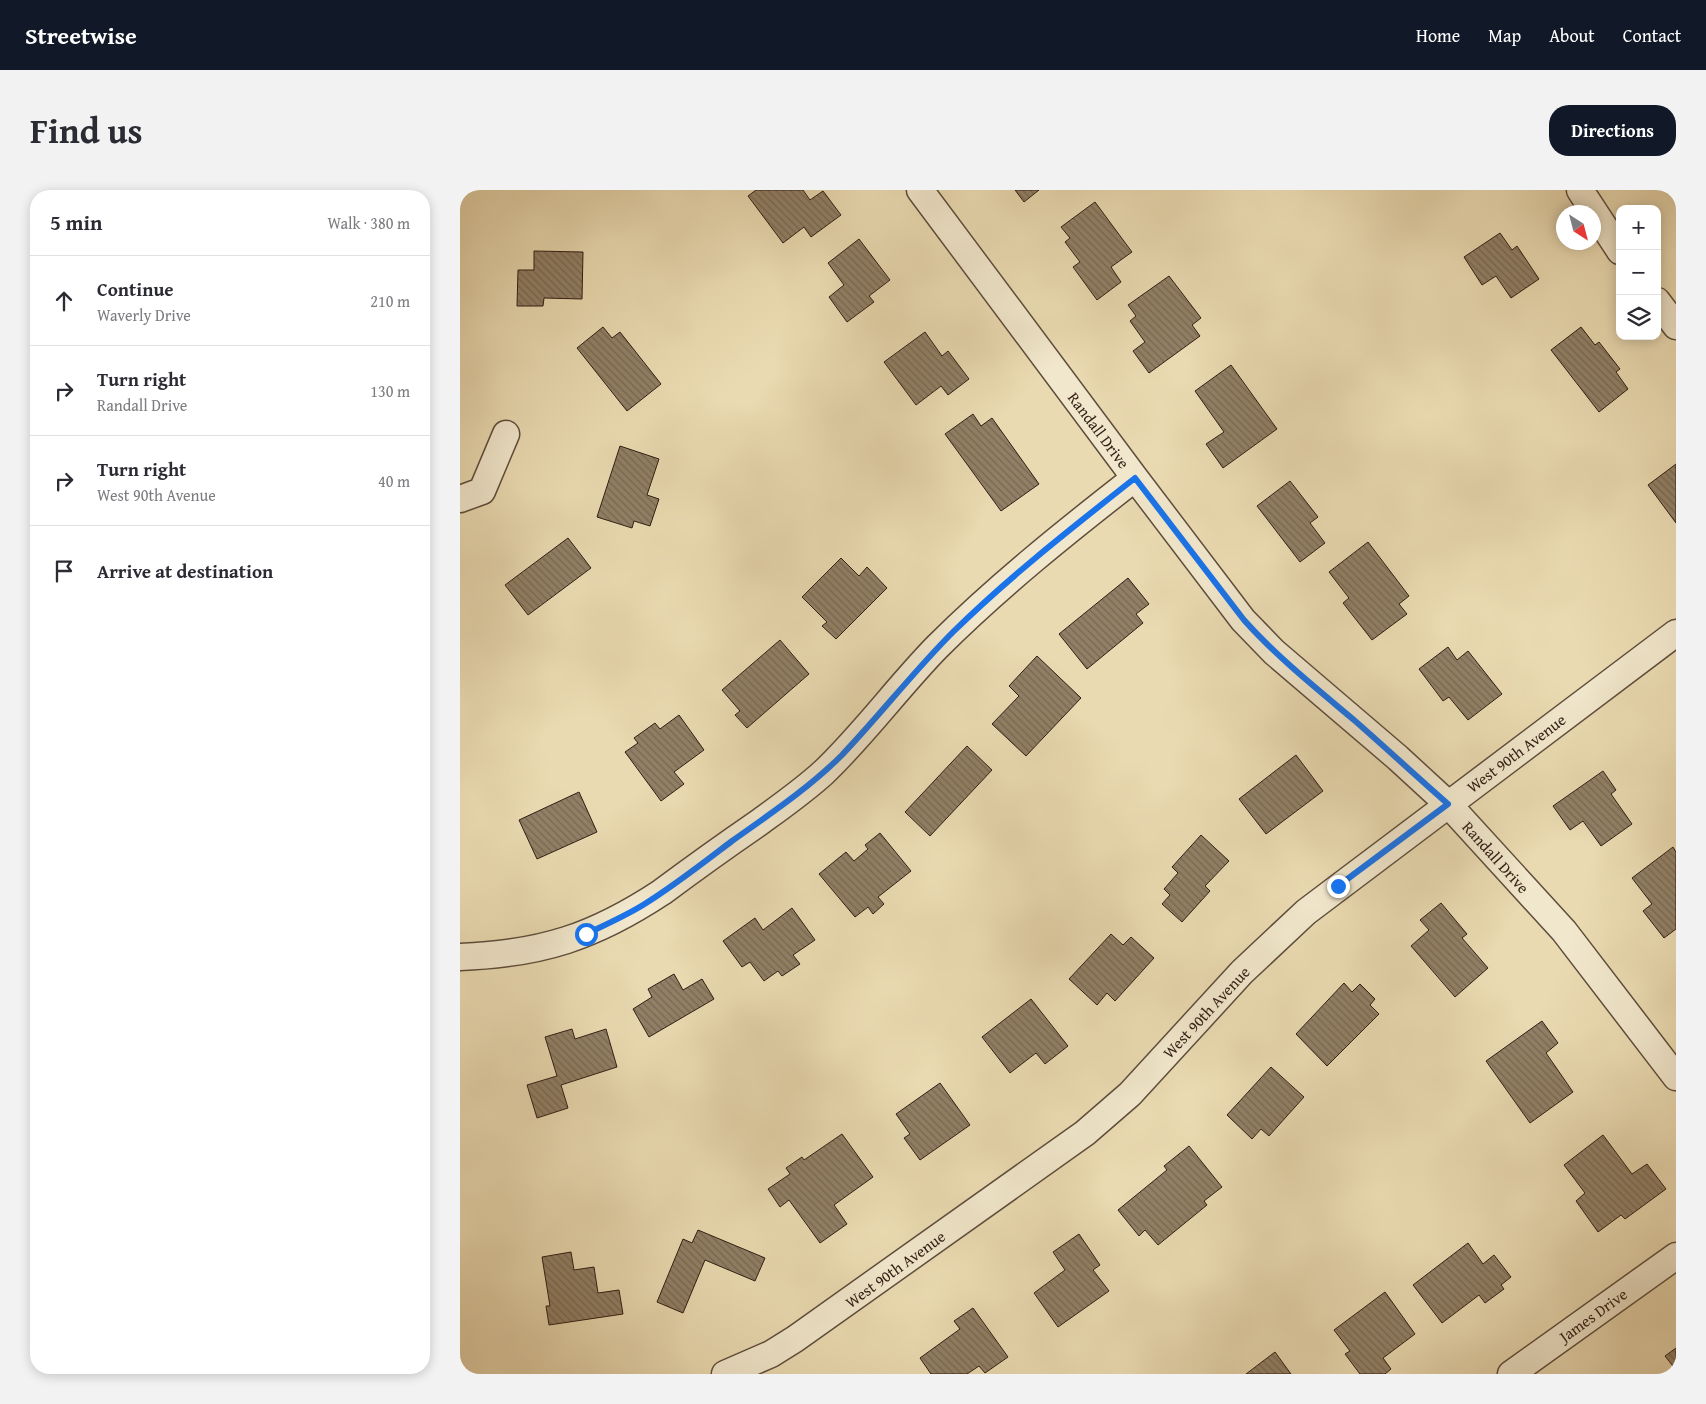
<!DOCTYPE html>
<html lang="en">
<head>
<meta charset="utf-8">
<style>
  body { margin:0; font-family:"Gentium Book Plus",serif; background:#f2f2f3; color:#2b2b33 }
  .controls { position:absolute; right:15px; top:15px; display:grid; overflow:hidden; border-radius:10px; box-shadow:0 2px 12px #0003 }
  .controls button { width:45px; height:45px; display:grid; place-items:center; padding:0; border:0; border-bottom:1px solid #e1e1e2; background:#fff; color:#2b2b33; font:25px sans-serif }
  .compass { position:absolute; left:1096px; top:15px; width:45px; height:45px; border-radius:50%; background:#fff; box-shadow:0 2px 12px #0003; rotate:144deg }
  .stop { position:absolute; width:15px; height:15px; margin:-11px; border:4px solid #1a73e8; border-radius:50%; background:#fff }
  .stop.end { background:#1a73e8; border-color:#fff; box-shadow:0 1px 5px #0008 }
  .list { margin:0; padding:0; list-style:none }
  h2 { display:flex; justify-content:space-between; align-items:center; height:65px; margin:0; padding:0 20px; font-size:21px }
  h2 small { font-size:16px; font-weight:400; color:#7c7c81 }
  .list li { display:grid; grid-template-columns:32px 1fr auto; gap:15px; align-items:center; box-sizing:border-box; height:90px; padding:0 20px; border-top:1px solid #e1e1e2 }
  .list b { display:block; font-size:19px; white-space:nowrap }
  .list p { margin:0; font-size:16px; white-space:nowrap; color:#7c7c81 }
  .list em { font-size:16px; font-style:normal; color:#7c7c81 }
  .icon { flex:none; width:28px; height:28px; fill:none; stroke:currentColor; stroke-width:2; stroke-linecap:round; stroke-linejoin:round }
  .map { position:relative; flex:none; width:1216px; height:1184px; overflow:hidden; border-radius:20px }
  header { display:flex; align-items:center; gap:30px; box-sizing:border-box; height:70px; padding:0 25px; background:#111827; color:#fff }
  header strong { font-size:24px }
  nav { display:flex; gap:28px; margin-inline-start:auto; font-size:18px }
  .intro { display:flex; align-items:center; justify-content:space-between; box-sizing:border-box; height:120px; padding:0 30px }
  h1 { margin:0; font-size:35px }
  .button { padding:12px 22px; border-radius:20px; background:#111827; color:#fff; font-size:18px; font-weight:700 }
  main { display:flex; gap:30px; padding:0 30px }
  aside { flex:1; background:#fff; border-radius:20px; box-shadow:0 2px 12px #0003 }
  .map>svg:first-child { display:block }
  .building { fill:url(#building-back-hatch); stroke:#301e15 }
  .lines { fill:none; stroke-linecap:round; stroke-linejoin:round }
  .street-casing { stroke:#5e4d3c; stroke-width:29 }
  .street { stroke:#f1e7cc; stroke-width:26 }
  .route { stroke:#1a73e8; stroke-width:6 }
  .labels { text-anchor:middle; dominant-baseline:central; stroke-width:4; stroke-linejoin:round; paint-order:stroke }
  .street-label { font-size:16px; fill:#301e15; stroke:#f1e7cc }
</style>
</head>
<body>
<header>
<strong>Streetwise</strong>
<nav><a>Home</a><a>Map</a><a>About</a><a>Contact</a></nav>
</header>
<div class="intro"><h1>Find us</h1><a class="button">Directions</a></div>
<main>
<aside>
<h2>5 min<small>Walk · 380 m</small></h2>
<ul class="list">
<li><svg class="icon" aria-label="ahead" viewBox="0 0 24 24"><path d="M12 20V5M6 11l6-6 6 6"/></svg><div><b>Continue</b><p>Waverly Drive</p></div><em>210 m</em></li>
<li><svg class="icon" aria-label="right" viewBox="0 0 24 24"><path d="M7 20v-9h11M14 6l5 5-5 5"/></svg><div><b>Turn right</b><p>Randall Drive</p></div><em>130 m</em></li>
<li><svg class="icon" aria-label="right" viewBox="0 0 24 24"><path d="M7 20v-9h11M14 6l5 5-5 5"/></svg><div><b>Turn right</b><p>West 90th Avenue</p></div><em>40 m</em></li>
<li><svg class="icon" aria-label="arrive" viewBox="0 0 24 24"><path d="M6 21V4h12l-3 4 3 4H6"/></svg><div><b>Arrive at destination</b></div></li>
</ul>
</aside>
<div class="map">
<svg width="1216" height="1184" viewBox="0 0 1216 1184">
  <defs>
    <pattern id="building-back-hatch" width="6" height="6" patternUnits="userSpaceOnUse" patternTransform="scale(1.25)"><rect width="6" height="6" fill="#918066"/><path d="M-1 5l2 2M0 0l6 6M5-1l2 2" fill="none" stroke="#776853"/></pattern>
  </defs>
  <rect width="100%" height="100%" fill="#eadab1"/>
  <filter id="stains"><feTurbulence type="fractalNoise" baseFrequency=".004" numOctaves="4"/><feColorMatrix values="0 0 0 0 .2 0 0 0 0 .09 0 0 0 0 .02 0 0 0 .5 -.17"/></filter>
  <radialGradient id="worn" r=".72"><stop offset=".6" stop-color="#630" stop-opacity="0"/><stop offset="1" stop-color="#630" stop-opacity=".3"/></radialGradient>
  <path class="building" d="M296,0H343L350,10L363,1L381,25L351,47L344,37L323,53L288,6Z
    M555,0H579L564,12Z
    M635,12L672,62L651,77L661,92L637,110L613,77L620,72L605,52L610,48L601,37Z
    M1040,43L1052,60L1057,56L1079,89L1051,108L1036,86L1022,95L1004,67Z
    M399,49L430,90L409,106L414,112L387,132L369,107L384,95L368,73Z
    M74,61L123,62L122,109L84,108L83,116H57L58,80H74Z
    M709,86L741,128L732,135L740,146L689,183L673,161L685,152L670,131L676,126L668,115Z
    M143,137L152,148L160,142L201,194L167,221L117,158Z
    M1121,137L1135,155L1139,152L1160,179L1156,182L1168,199L1139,222L1091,160Z
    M465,142L482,166L488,161L509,189L488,205L481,196L456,215L424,172Z
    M771,175L817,239L763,278L746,254L764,242L735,201Z
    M513,224L521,236L532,228L579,294L541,321L485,244Z
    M160,256L199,269L187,305L199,309L190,336L174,331L172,338L137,327Z
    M1216,274V333L1188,295Z
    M830,291L858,327L850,333L865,353L840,372L797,316Z
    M108,348L131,378L68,425L45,395Z
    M908,352L949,406L939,414L947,424L912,450L883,413L889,408L869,382Z
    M381,368L399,386L407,377L427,398L376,449L362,436L367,432L342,407Z
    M668,388L689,414L676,424L683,433L627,479L599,444Z
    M320,450L349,484L287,538L275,525L280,521L262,500Z
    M988,457L997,470L1008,461L1042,504L1008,530L989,507L983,511L959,479Z
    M577,466L621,508L566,566L532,534L559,506L549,496Z
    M219,525L244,560L214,582L224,594L201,611L165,562L178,553L174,548L195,533L200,539Z
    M507,556L532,580L470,646L445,622Z
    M836,565L863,601L806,644L779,609Z
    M1143,581L1156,600L1151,604L1172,634L1141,656L1123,631L1110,640L1093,616Z
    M119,602L137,642L77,669L59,630Z
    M420,643L451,681L418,707L424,714L413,724L408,717L395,727L359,684L386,662L394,671L408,659L405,655Z
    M741,645L769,671L745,696L750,701L722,732L702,714L710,705L704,699L718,683L712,677Z
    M1213,657L1216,662V739L1204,748L1183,721L1192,714L1172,688Z
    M981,713L1007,744L1002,748L1028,778L995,807L951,756L969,740L960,730Z
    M332,718L355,750L333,765L340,774L322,786L318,781L304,791L290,772L282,777L263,751L295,728L303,740Z
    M651,744L663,755L671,747L694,768L655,811L647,803L637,815L609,789Z
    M214,784L223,800L242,789L254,809L189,847L173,819L192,807L188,799Z
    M884,793L892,802L900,794L915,809L910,815L919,824L867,876L836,844Z
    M571,809L608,856L585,874L576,863L550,883L522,847Z
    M1082,831L1098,853L1086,863L1113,902L1070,933L1026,871Z
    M112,839L115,849L146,839L157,877L101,895L108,918L77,928L67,895L97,886L85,847Z
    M811,877L844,907L809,946L801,939L792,949L767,925Z
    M480,893L510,935L460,970L444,948L450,944L436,924Z
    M382,944L413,987L374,1015L387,1034L360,1053L329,1010L320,1017L308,999L330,984L326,978L342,967L344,970Z
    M1143,945L1172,984L1187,974L1206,999L1165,1029L1161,1025L1138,1042L1116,1011L1125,1003L1104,975Z
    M729,956L762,997L744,1011L747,1015L698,1055L685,1040L679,1046L658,1020L707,980L704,976Z
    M238,1040L305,1068L295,1091L245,1070L223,1123L197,1112L223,1049L232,1053Z
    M619,1044L640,1075L633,1080L649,1101L598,1137L574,1103L605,1080L593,1062Z
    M1008,1053L1023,1074L1034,1065L1051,1087L1041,1095L1044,1099L1025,1113L1019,1105L982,1133L953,1095Z
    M111,1062L114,1080L134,1077L138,1103L159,1100L163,1124L89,1135L86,1116H90L82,1067Z
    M925,1102L955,1144L923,1168L931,1179L925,1184H900L885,1164L890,1161L874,1140Z
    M513,1118L548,1167L525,1183L519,1176L507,1184H471L460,1168L500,1139L494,1131Z
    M1216,1158V1180L1205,1166Z
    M815,1162L831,1184H786Z"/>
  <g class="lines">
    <defs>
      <path id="street" d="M460,0L675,288L783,430L814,462L938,568L988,614L1104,741L1216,887
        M1120,0L1160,61
        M1197,111L1216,136
        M0,309L22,301L46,244
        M0,767C81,764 134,747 202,702C233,679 265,656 297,634C319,618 342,602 363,583C404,544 437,498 477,457C538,396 607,341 675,288
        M265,1184L311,1164L335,1149L625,943L670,904L782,782L846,722L1216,443
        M1051,1184L1216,1066"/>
    </defs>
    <use href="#street" class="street-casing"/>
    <use href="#street" class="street"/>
  </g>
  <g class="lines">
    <path class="route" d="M126,744C145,735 165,726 183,715C214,696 243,673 272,651C310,624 349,598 382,565C420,525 454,481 493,442C550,386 613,337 675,288L784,430C817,467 856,498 894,530C926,558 956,586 988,614L878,696"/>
  </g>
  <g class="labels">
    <g class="street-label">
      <text transform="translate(639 240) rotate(53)">Randall Drive</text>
      <text transform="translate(1056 563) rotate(-37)">West 90th Avenue</text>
      <text transform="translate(1036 667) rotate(48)">Randall Drive</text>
      <text transform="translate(746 822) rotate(-47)">West 90th Avenue</text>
      <text transform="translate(435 1079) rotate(-36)">West 90th Avenue</text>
      <text transform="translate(1133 1125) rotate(-36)">James Drive</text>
    </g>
  </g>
  <rect width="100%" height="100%" filter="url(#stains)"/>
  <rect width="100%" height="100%" fill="url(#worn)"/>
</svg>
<div class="controls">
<button>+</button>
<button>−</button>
<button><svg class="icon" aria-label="layers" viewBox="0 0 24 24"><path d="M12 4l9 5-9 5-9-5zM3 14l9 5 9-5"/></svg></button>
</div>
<svg class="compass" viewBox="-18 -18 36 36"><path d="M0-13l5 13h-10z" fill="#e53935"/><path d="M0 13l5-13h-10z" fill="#7c7c81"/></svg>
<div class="stop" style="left:126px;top:744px"></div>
<div class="stop end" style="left:878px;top:696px"></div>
</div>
</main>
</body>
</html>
